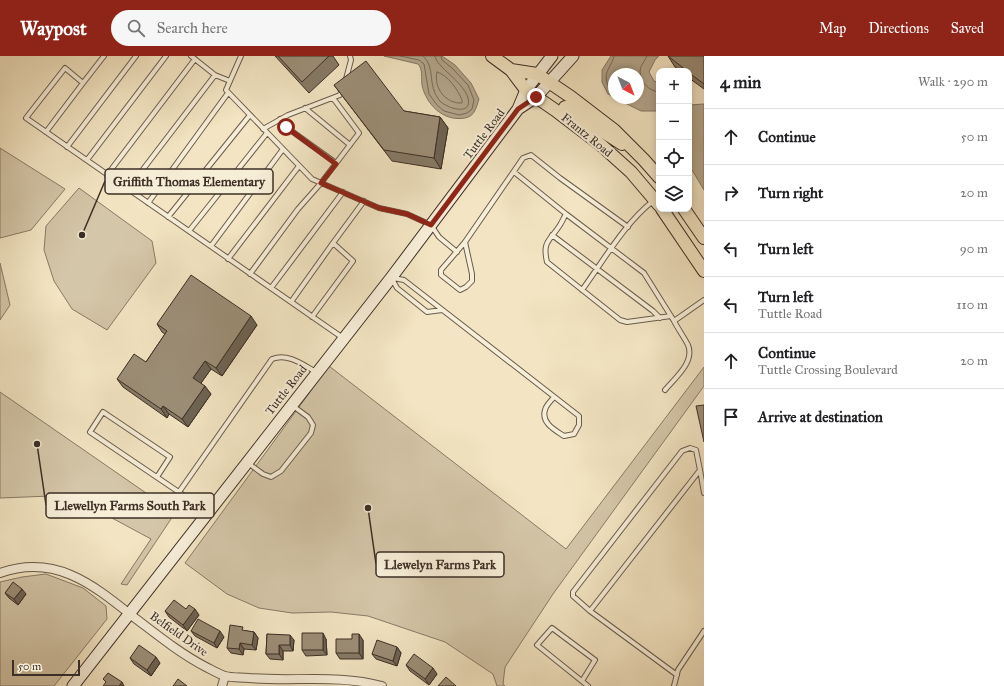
<!DOCTYPE html>
<html lang="en">
<head>
<meta charset="utf-8">
<style>
  body { margin:0; font-family:"IM FELL Great Primer",serif; background:#f6f6f6; color:#202124 }
  .controls { position:absolute; right:12px; top:12px; display:grid; overflow:hidden; border-radius:8px; box-shadow:0 2px 6px #0003 }
  .controls button { width:36px; height:36px; display:grid; place-items:center; padding:0; border:0; border-bottom:1px solid #e0e0e0; background:#fff; color:#202124; font:20px sans-serif }
  .compass { position:absolute; left:608px; top:12px; width:36px; height:36px; border-radius:50%; background:#fff; box-shadow:0 2px 6px #0003; rotate:138deg }
  .scale { position:absolute; left:12px; bottom:10px; width:68px; box-sizing:border-box; padding-left:4px; border:2px solid #3d2f25; border-top:0; font-size:11px; line-height:14px; white-space:nowrap; color:#3d2f25; -webkit-text-stroke:3px #f7eed8; paint-order:stroke }
  .stop { position:absolute; width:12px; height:12px; margin:-9px; border:3px solid #8f2418; border-radius:50%; background:#fff }
  .stop.end { background:#8f2418; border-color:#fff; box-shadow:0 1px 4px #0008 }
  .list { margin:0; padding:0; list-style:none }
  h2 { display:flex; justify-content:space-between; align-items:center; height:52px; margin:0; padding:0 16px; font-size:17px }
  h2 small { font-size:13px; font-weight:400; color:#757577 }
  .list li { display:grid; grid-template-columns:26px 1fr auto; gap:12px; align-items:center; box-sizing:border-box; height:56px; padding:0 16px; border-top:1px solid #e0e0e0 }
  .list b { display:block; font-size:15px; white-space:nowrap }
  .list p { margin:0; font-size:13px; white-space:nowrap; color:#757577 }
  .list em { font-size:13px; font-style:normal; color:#757577 }
  .icon { flex:none; width:22px; height:22px; fill:none; stroke:currentColor; stroke-width:2; stroke-linecap:round; stroke-linejoin:round }
  .map { position:relative; flex:none; width:704px; height:630px; overflow:hidden }
  header { display:flex; align-items:center; gap:24px; box-sizing:border-box; height:56px; padding:0 20px; background:#8f2418; color:#fff }
  header strong { font-size:19px }
  nav { display:flex; gap:22px; margin-inline-start:auto; font-size:14px }
  .search { width:280px; height:36px; background:#f6f6f6; display:flex; align-items:center; gap:10px; box-sizing:border-box; padding:0 14px; border-radius:22px; color:#757577; font-size:15px }
  main { display:flex }
  aside { flex:1; background:#fff }
  .map>svg:first-child { display:block }
  .green { fill:#d4c6a8; stroke:#887a66 }
  .water { fill:#b5a78d; stroke:#857763 }
  .lines { fill:none; stroke-linecap:round; stroke-linejoin:round }
  .shore { stroke:#796b59; stroke-width:1 }
  .lane-casing { stroke:#6a5c4c; stroke-width:6 }
  .street-casing { stroke:#6a5c4c; stroke-width:10 }
  .secondary-casing { stroke:#3d2f25; stroke-width:13 }
  .primary-casing { stroke:#3d2f25; stroke-width:14 }
  .lane { stroke:#f7eed8; stroke-width:4 }
  .street { stroke:#f7eed8; stroke-width:8 }
  .secondary { stroke:#f7eed8; stroke-width:11 }
  .primary { stroke:#f3e5c3; stroke-width:12 }
  .wall { fill:#867a66; stroke:#3d2f25 }
  .shaded-wall { fill:#6d6353; stroke:#3d2f25 }
  .building { fill:#9c8e77; stroke:#3d2f25 }
  .route { stroke:#8f2418; stroke-width:5 }
  .labels { text-anchor:middle; dominant-baseline:central; stroke-width:4; stroke-linejoin:round; paint-order:stroke }
  .street-label { font-size:12px; fill:#3d2f25; stroke:#f7eed8 }
  .leader { fill:none; stroke:#3d2f25; stroke-width:1.5 }
  .callout-dot { fill:#3d2f25; stroke:#f7eed8; stroke-width:1.5 }
  .callout { fill:#f7eed8; stroke:#3d2f25; stroke-width:1.5 }
  .callout-label { font-size:13px; text-anchor:middle; font-weight:bold; fill:#3d2f25 }
</style>
</head>
<body>
<header>
<strong>Waypost</strong>
<div class="search"><svg class="icon" aria-label="search" viewBox="0 0 24 24"><circle cx="10" cy="10" r="6"/><path d="M15 15l6 6"/></svg>Search here</div>
<nav><a>Map</a><a>Directions</a><a>Saved</a></nav>
</header>
<main>
<div class="map">
<svg width="704" height="630" viewBox="0 0 704 630">
  <rect width="100%" height="100%" fill="#f3e5c3"/>
  <filter id="stains"><feTurbulence type="fractalNoise" baseFrequency=".005" numOctaves="4"/><feColorMatrix values="0 0 0 0 .2 0 0 0 0 .09 0 0 0 0 .02 0 0 0 .5 -.17"/></filter>
  <radialGradient id="worn" r=".72"><stop offset=".6" stop-color="#630" stop-opacity="0"/><stop offset="1" stop-color="#630" stop-opacity=".3"/></radialGradient>
  <path class="green" d="M0,92L65,133L31,174L0,182Z
    M79,132L152,185L156,207L107,274L72,253L54,225L44,194L46,170Z
    M0,207L10,249L0,264Z
    M329,310L566,493L704,311V330L553,538L505,611L503,628L505,630H497L493,618L445,586L368,560L331,556L292,557L259,552L227,538L185,507Z
    M0,336L175,457L127,529L121,528L151,483L86,448L69,443L51,440L0,442Z
    M46,518L83,532L106,550L107,563L54,630H0V526L22,521Z"/>
  <path class="water" d="M384,0H442L455,9L471,27L479,43C476,52 475,60 465,62C443,66 426,48 422,29C421,22 423,13 418,8Z
    M611,0H659L655,4L649,16L654,25L659,27V55H641L615,42H638V18H614V41L608,38L602,26V14Z
    M704,48V134L692,114L689,112V49Z"/>
  <g class="lines">
    <path class="shore" d="M400,0L419,4L424,8L429,38L437,49L444,55L459,59L467,57L472,53L474,44L468,29L452,12L442,4L441,0
      M423,0C436,11 427,29 439,44C445,52 473,61 468,42C463,25 436,11 435,0
      M647,0C645,5 640,10 640,15C640,26 649,35 659,36
      M437,16C448,19 458,34 462,44V47C446,48 433,32 437,16Z
      M614,37C610,35 610,33 608,29C602,16 612,11 614,0"/>
    <defs>
      <path id="lane" d="M104,0L83,27L65,12L26,62L343,282
        M191,0L215,19L230,25
        M241,0L226,34L312,123L379,152L407,158L431,169L439,181L457,196
        M346,23L351,4L350,0
        M305,52L350,89
        M280,63L286,71L336,107
        M263,73L288,59L340,39L342,33
        M46,76L83,27
        M67,91L136,0
        M87,104L166,0
        M514,116L566,158C564,161 562,166 560,169C550,185 542,185 547,206L620,264L627,266L671,260
        M107,119L195,3
        M128,133L215,19
        M148,147L228,37
        M566,158L644,217L674,265
        M168,161L250,59
        M189,175L267,77
        M552,179L653,255L660,262
        M465,186L472,218V225L466,231L460,234L441,219V214L465,186L523,102L531,99L560,122L628,171
        M211,190L283,93
        M228,203L299,110
        M250,218L298,153L321,127L359,77L333,42
        M393,222L404,224L579,360V369L574,378L564,380C555,374 541,367 545,354C546,349 551,345 554,341
        M392,223L397,232L427,256L442,254
        M271,232L343,136
        M582,234C604,204 624,168 653,145
        M291,246L333,187
        M312,261L353,205L333,187L364,145
        M665,334C675,322 695,306 688,289C684,281 678,273 674,265L704,244
        M248,407L263,418L271,421L281,415L311,377L313,369L308,361L293,350
        M157,421L170,401L103,356L90,376L195,447L208,454
        M179,436L272,303C288,297 302,308 316,316
        M590,555L573,540V536L682,395L690,392L696,394L700,414
        M677,619L590,555L700,414L704,437
        M582,625L595,604L552,572L537,589L588,630
        M674,630L678,614L704,575"/>
      <path id="street" d="M0,517C54,498 91,527 131,559C155,577 179,597 206,611C212,614 219,618 225,620C233,622 241,621 249,622C294,626 338,618 382,630
        M222,630L225,620"/>
      <path id="secondary" d="M518,53L536,41L573,0
        M73,630L391,222L518,53L526,34L552,0"/>
      <path id="primary" d="M492,0L511,14L526,34L555,54L601,89L631,116L659,149
        M511,14L537,18L571,41L614,74L644,104L659,121
        M565,51L622,88
        M662,153L704,215
        M684,153L704,182"/>
    </defs>
    <use href="#lane" class="lane-casing"/>
    <use href="#street" class="street-casing"/>
    <use href="#secondary" class="secondary-casing"/>
    <use href="#primary" class="primary-casing"/>
    <use href="#lane" class="lane"/>
    <use href="#street" class="street"/>
    <use href="#secondary" class="secondary"/>
    <use href="#primary" class="primary"/>
  </g>
  <path class="wall" d="M275,0H333L339,9L309,37Z
    M668,0H704V33L689,22V15H681L675,11Z
    M334,29L404,55L440,61L448,72L441,113L392,105Z
    M157,268L257,269L222,320L211,313L201,327L211,338L188,371L169,358L167,362L123,331L117,323L146,306L165,278L162,276Z
    M5,537L26,538L18,549L9,542Z
    M186,553L199,559L187,575L169,561L165,555Z
    M191,575L224,581L217,592L195,580Z
    M246,575L254,576L258,582L256,594L244,593L243,599L231,597L227,592Z
    M267,578L294,584L293,595H283V604L270,603L266,598Z
    M326,583L327,599L306,600L302,594Z
    M363,584V603H340L336,597Z
    M397,591L401,597L397,610L376,603L372,598Z
    M130,602L160,607L151,620L134,608Z
    M406,609L437,618L429,629L410,615Z"/>
  <path class="shaded-wall" d="M440,61L448,72L441,113L434,102Z
    M251,260L257,269L222,320L216,312Z
    M205,305L211,313L199,330L193,322Z
    M205,330L211,338L188,371L182,363Z
    M163,350L169,358L167,362L161,353Z
    M22,533L26,538L18,549L14,543Z
    M195,553L199,559L187,575L183,569Z
    M220,575L224,581L217,592L214,587Z
    M254,576L258,582L256,594L252,589Z
    M323,577L326,583L327,599L323,594Z
    M359,578L363,584V603L359,597Z
    M290,579L294,584L293,595L290,589Z
    M240,587L244,593L243,599L239,593Z
    M279,589L283,595V604L279,598Z
    M397,591L401,597L397,610L393,605Z
    M156,601L160,607L151,620L147,614Z
    M433,612L437,618L429,629L425,623Z
    M122,626L124,630H119Z"/>
  <path class="building" d="M278,0H329L302,26Z
    M668,0H704V28L689,17V15H687Z
    M366,5L404,55L440,61L434,102L384,94L334,29Z
    M191,219L251,260L216,312L205,305L193,322L205,330L182,363L163,350L161,353L117,323L134,298L146,306L167,275L157,268Z
    M704,349V386L696,350Z
    M13,526L22,533L14,543L5,537Z
    M174,544L186,553L189,549L195,553L183,569L165,555Z
    M198,563L220,575L214,587L191,575Z
    M230,569L243,571L242,574L254,576L252,589L240,587L239,593L227,592Z
    M302,577H323V594H302Z
    M267,578L290,579V589H279V598H266Z
    M352,578H359V597H336V583H352Z
    M377,584L397,591L393,605L372,598Z
    M139,589L156,601L147,614L130,602Z
    M414,598L433,612L425,623L406,609Z
    M108,617L122,626L119,630H103L106,626L103,623Z
    M446,621L456,630H438Z
    M178,623L187,630H173Z"/>
  <g class="lines">
    <path class="route" d="M286,71L336,108L321,127L379,152L407,158L431,169L518,53L536,41"/>
  </g>
  <g class="labels">
    <g class="street-label">
      <text transform="translate(484 78) rotate(-53)">Tuttle Road</text>
      <text transform="translate(587 79) rotate(39)">Frantz Road</text>
      <text transform="translate(286 334) rotate(-52)">Tuttle Road</text>
      <text transform="translate(179 578) rotate(35)">Belfield Drive</text>
    </g>
  </g>
  <path class="leader" d="M82 179L105 125M37 388L46 449M368 452L376 508"/>
  <g class="callout-dot">
    <circle cx="82" cy="179" r="4"/>
    <circle cx="37" cy="388" r="4"/>
    <circle cx="368" cy="452" r="4"/>
  </g>
  <g class="callout">
    <rect x="105" y="113" width="168" height="25" rx="4"/>
    <rect x="46" y="437" width="168" height="25" rx="4"/>
    <rect x="376" y="496" width="128" height="25" rx="4"/>
  </g>
  <g class="callout-label">
    <text x="189" y="130">Griffith Thomas Elementary</text>
    <text x="130" y="454">Llewellyn Farms South Park</text>
    <text x="440" y="513">Llewelyn Farms Park</text>
  </g>
  <rect width="100%" height="100%" filter="url(#stains)"/>
  <rect width="100%" height="100%" fill="url(#worn)"/>
</svg>
<div class="controls">
<button>+</button>
<button>−</button>
<button><svg class="icon" aria-label="locate" viewBox="0 0 24 24"><circle cx="12" cy="12" r="6"/><path d="M12 2v4M12 18v4M2 12h4M18 12h4"/></svg></button>
<button><svg class="icon" aria-label="layers" viewBox="0 0 24 24"><path d="M12 4l9 5-9 5-9-5zM3 14l9 5 9-5"/></svg></button>
</div>
<svg class="compass" viewBox="-18 -18 36 36"><path d="M0-13l5 13h-10z" fill="#e53935"/><path d="M0 13l5-13h-10z" fill="#757577"/></svg>
<div class="scale">50 m</div>
<div class="stop" style="left:286px;top:71px"></div>
<div class="stop end" style="left:536px;top:41px"></div>
</div>
<aside>
<h2>4 min<small>Walk · 290 m</small></h2>
<ul class="list">
<li><svg class="icon" aria-label="ahead" viewBox="0 0 24 24"><path d="M12 20V5M6 11l6-6 6 6"/></svg><div><b>Continue</b></div><em>50 m</em></li>
<li><svg class="icon" aria-label="right" viewBox="0 0 24 24"><path d="M7 20v-9h11M14 6l5 5-5 5"/></svg><div><b>Turn right</b></div><em>20 m</em></li>
<li><svg class="icon" aria-label="left" viewBox="0 0 24 24"><path d="M17 20v-9H6M10 6l-5 5 5 5"/></svg><div><b>Turn left</b></div><em>90 m</em></li>
<li><svg class="icon" aria-label="left" viewBox="0 0 24 24"><path d="M17 20v-9H6M10 6l-5 5 5 5"/></svg><div><b>Turn left</b><p>Tuttle Road</p></div><em>110 m</em></li>
<li><svg class="icon" aria-label="ahead" viewBox="0 0 24 24"><path d="M12 20V5M6 11l6-6 6 6"/></svg><div><b>Continue</b><p>Tuttle Crossing Boulevard</p></div><em>20 m</em></li>
<li><svg class="icon" aria-label="arrive" viewBox="0 0 24 24"><path d="M6 21V4h12l-3 4 3 4H6"/></svg><div><b>Arrive at destination</b></div></li>
</ul>
</aside>
</main>
</body>
</html>
